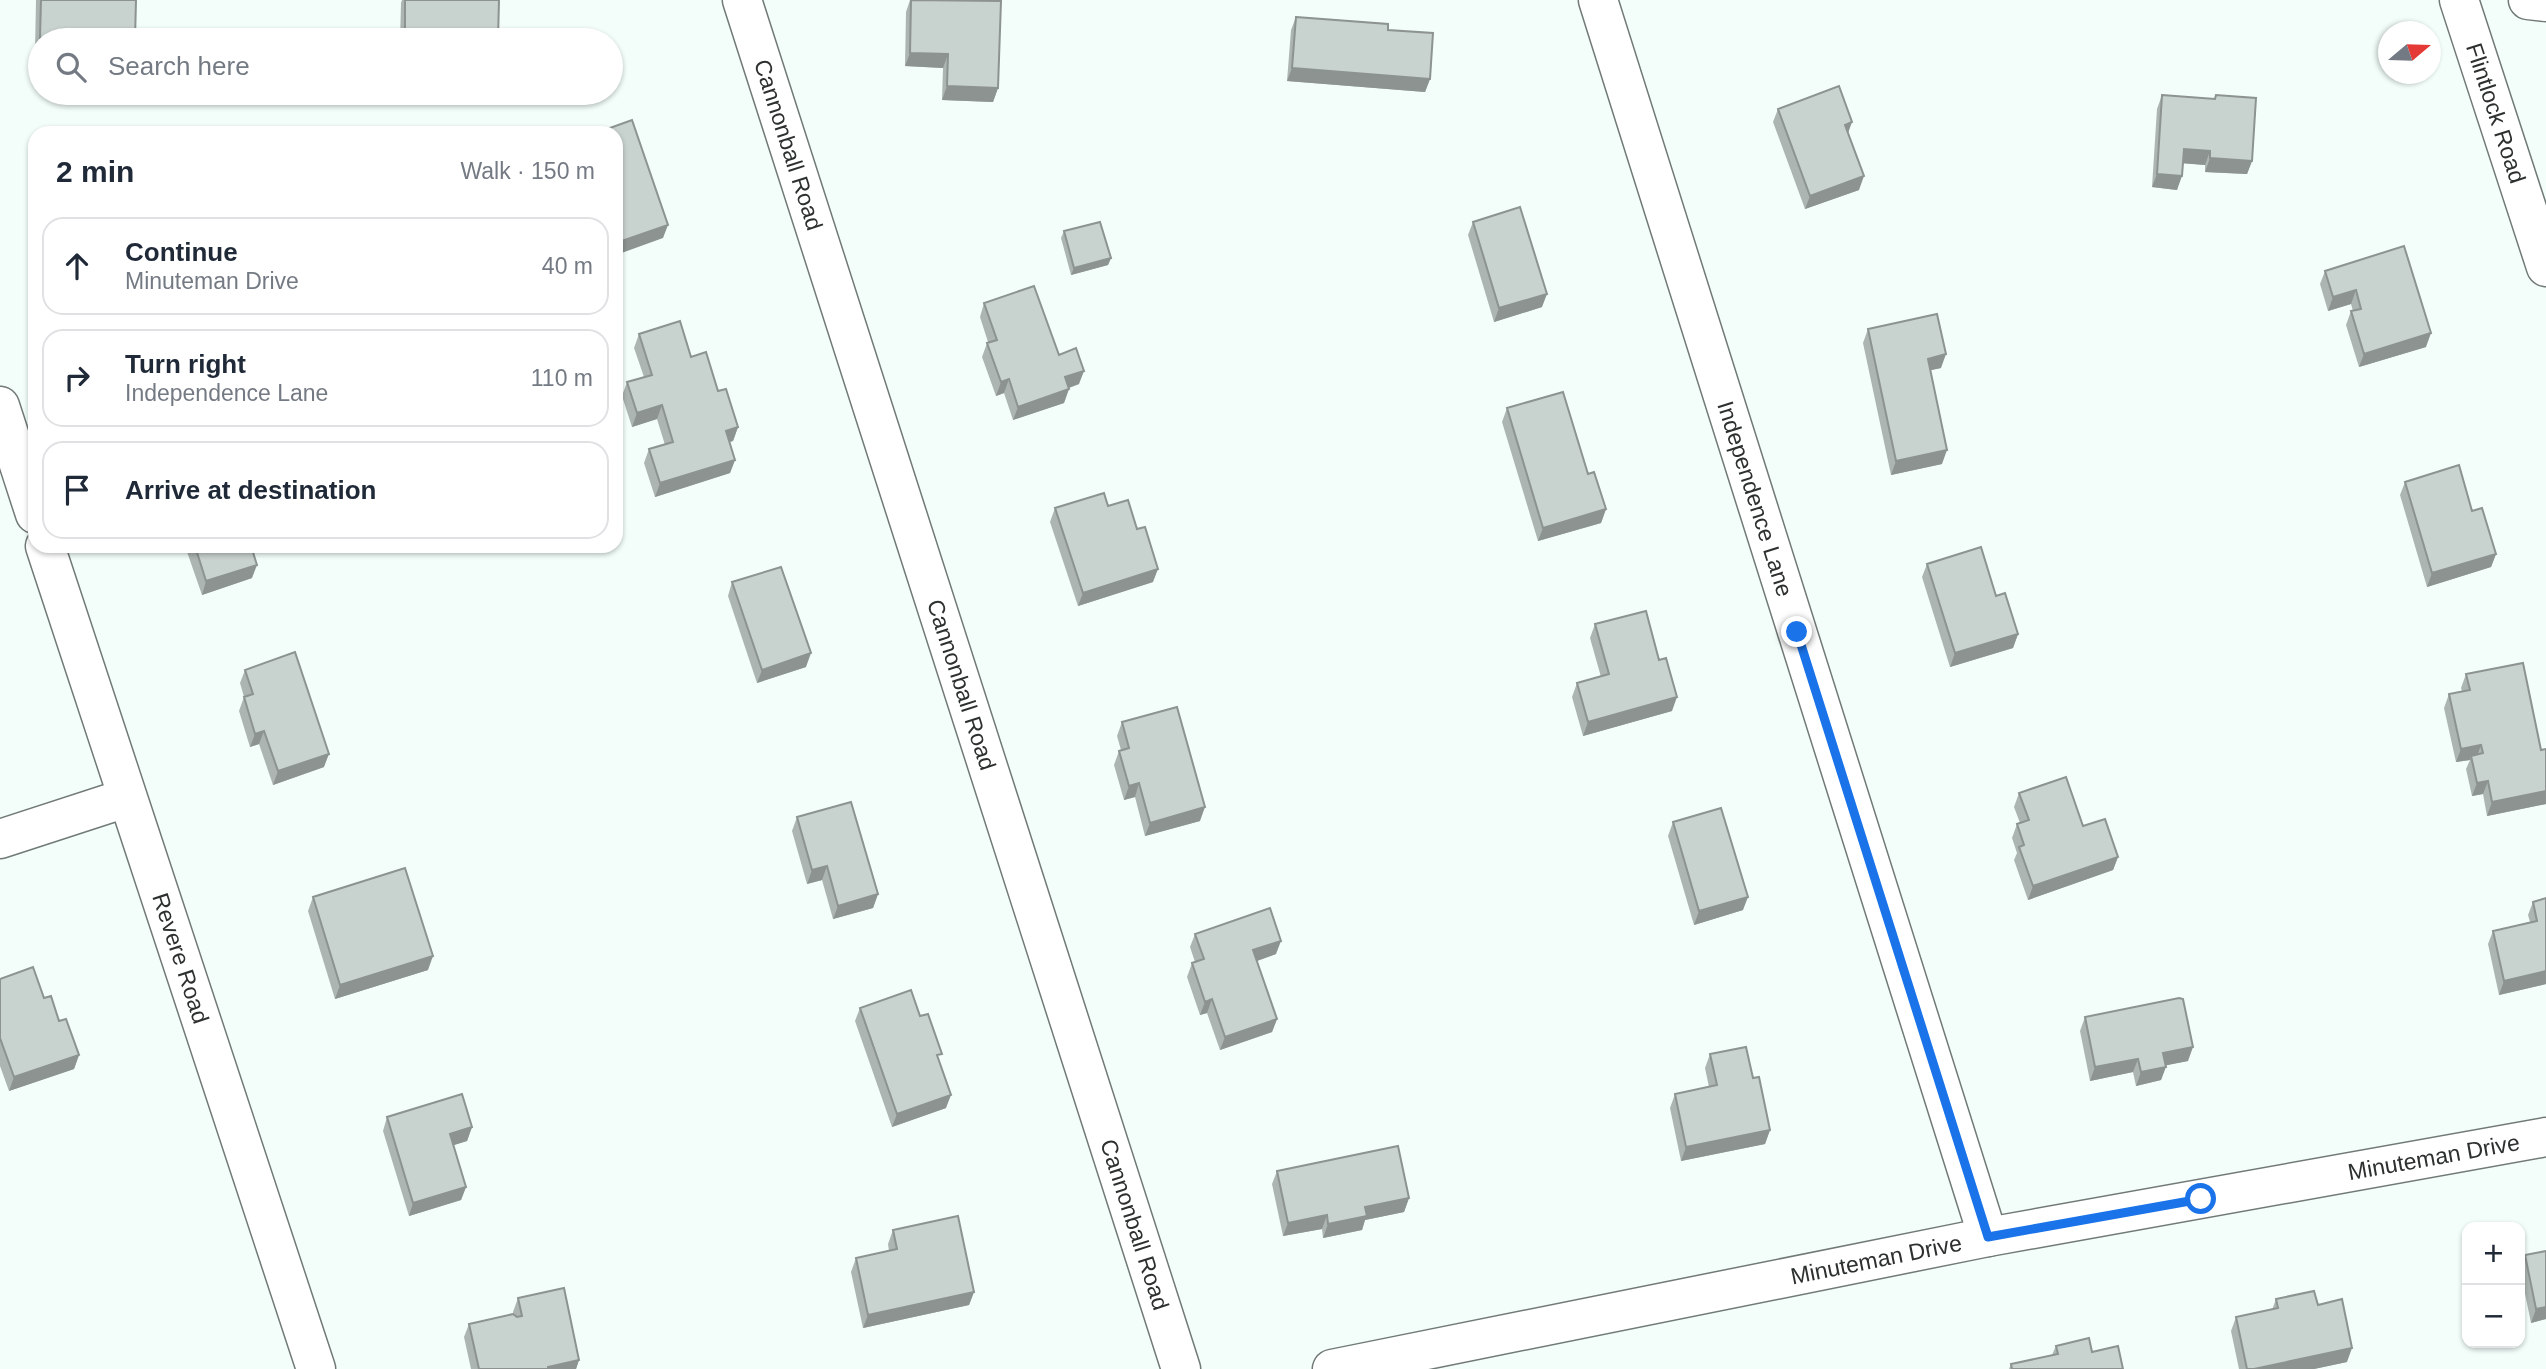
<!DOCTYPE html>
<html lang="en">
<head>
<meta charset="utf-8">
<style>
  body { margin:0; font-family:Helvetica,sans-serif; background:#f6f6f7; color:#1f2937 }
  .controls { position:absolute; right:21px; bottom:21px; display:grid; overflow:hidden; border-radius:14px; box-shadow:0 2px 5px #0004 }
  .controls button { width:63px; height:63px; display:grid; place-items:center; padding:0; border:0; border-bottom:2px solid #e0e1e3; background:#fff; color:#1f2937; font:35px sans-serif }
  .compass { position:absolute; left:2378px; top:21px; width:63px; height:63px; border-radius:50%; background:#fff; box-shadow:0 2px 5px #0004; rotate:71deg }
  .stop { position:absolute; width:21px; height:21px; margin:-16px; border:5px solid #1a73e8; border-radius:50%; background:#fff }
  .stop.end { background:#1a73e8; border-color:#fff; box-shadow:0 2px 7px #0008 }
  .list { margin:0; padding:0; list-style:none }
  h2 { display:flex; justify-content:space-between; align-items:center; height:91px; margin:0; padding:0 28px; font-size:30px }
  h2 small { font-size:23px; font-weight:400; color:#747a83 }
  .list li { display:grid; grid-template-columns:46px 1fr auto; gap:21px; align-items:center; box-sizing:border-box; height:98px; margin:0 14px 14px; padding:0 14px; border:2px solid #e0e1e3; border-radius:21px }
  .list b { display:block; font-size:26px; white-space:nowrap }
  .list p { margin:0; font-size:23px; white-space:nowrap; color:#747a83 }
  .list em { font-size:23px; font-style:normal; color:#747a83 }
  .icon { flex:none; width:38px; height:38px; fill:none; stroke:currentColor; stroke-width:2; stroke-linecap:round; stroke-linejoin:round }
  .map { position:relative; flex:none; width:2546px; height:1369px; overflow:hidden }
  .search { position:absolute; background:#fff; box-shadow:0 2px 5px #0004; left:28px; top:28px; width:595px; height:77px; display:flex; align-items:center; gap:18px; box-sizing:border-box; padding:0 24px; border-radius:38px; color:#747a83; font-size:26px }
  .panel { position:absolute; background:#fff; box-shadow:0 2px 5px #0004; left:28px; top:126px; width:595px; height:427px; border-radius:21px }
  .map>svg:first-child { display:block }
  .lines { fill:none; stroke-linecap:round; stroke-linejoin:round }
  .minor-casing { stroke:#717a76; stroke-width:41 }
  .minor { stroke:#fff; stroke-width:38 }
  .wall { fill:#acb5b1 }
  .shaded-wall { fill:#8c9390 }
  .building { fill:#c8d2ce; stroke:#8c9390; stroke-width:2 }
  .route { stroke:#1a73e8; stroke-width:9 }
  .labels { text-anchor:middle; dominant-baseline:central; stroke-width:6; stroke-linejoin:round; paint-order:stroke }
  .street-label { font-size:23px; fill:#2c302e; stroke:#fff }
</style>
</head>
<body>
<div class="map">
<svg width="2546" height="1369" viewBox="0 0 2546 1369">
  <rect width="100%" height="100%" fill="#f3fefa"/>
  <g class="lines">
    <defs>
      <g id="minor">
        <path id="s1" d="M742,0L1181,1369"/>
        <path id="s2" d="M1598,0L1988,1237"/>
        <path id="s3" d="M2459,0L2546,267"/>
        <path d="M2528,0L2546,2"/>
        <path d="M0,406L35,514"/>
        <path id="s4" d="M45,546L316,1369"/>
        <path d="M0,839L126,798"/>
        <path id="s5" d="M1332,1369L1988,1237L2546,1137"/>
      </g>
    </defs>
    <use href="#minor" class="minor-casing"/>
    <use href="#minor" class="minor"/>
  </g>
  <path class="wall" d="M36,0H136L40,40L35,51Z
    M402,0H499L498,40H400L401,3Z
    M910,0H962L998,88L993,102L942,100L943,68L905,66L906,12Z
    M1296,17L1388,30L1430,79L1425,92L1287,81L1291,30Z
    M2162,95L2214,99L2216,95L2252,161L2247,174L2205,172V165L2183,163L2177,190L2152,187L2157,109Z
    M1778,109L1848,133L1859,190L1805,209L1773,122Z
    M1473,222L1542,307L1494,322L1468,235Z
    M1064,231L1111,258L1108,265L1071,275L1061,238Z
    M2404,246L2426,347L2359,367L2346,325L2351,311H2353L2351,304L2328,311L2320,284L2325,271Z
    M984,303L1059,355L1079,384L1069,388L1064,403L1013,420L1004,393L996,396L982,357L987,343L988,342L980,317Z
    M1868,329L1941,368L1930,370L1942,464L1891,475L1863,343Z
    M639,334L691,357L718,391L738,427L733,441L730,442L735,460L730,473L655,497L644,463L649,449L665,445L657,419L632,427L622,396L627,382L644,377L634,348Z
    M1507,408L1588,474L1606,509L1601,523L1538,541L1502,422Z
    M2405,482L2472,511L2496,554L2491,567L2427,587L2400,495Z
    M1108,506L1153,582L1078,606L1050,522L1055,508Z
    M185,546H251L252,578L202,595Z
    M1927,564L1996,596L2018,634L2013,648L1950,667L1922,577Z
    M732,582L806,667L757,683L728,596Z
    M1595,624L1659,660L1672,711L1583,736L1572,697L1577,683L1601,677L1590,638Z
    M245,670L324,767L273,785L259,744L250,747L239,711L244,697L240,683Z
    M2466,674L2541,750L2546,749V804L2487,816L2483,794L2472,796L2466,769L2470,760L2456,762L2444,708L2449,694L2462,691L2461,688Z
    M1122,722L1200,821L1145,836L1135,797L1124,800L1114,765L1119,751L1121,750L1117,736Z
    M2019,793L2083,826L2118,857L2113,870L2028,900L2014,860L2017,853L2012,838L2017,824L2020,823L2014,807Z
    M797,817L878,894L873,908L833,919L822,880L807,884L792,831Z
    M1673,822L1743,910L1694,925L1668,836Z
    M313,897L428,970L335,999L308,911Z
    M2546,898V984L2499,995L2488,944L2493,931L2530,922L2528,915L2533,902Z
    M1195,934L1276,954L1257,961L1277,1019L1272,1032L1220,1050L1207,1013L1200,1015L1187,977L1192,963L1195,962L1190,947Z
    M0,979L44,998L79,1055L74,1069L9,1091L0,1066Z
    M860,1008L920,1016L939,1061L946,1108L892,1127L855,1021Z
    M2085,1017L2188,1061L2166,1065L2161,1080L2136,1086L2133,1072L2090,1081L2080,1031Z
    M1710,1054L1753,1078L1770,1130L1765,1144L1681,1161L1670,1108L1675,1094L1709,1087L1705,1068Z
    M387,1117L472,1127L467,1141L453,1145L466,1187L461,1200L409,1216L383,1131Z
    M1277,1171L1409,1198L1404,1212L1365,1220L1362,1230L1323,1238L1322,1229L1283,1236L1272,1184Z
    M893,1230L974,1292L969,1305L863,1328L851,1272L856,1258L889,1251L888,1244Z
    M2546,1251V1319L2531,1323L2520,1269L2525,1255Z
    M518,1298L579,1360L576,1369H471L464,1337L469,1324L513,1315V1312Z
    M2276,1299L2318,1305L2347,1362L2314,1369H2239L2231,1331L2236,1317L2272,1310Z
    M2056,1346L2092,1352L2123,1369H2009L2011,1364L2052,1355Z"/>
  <path class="shaded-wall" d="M40,38L112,39L40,40V52L35,51Z
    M910,53L948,54L943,68L905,66Z
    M1292,68L1430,79L1425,92L1287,81Z
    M947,86L998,88L993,102L942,100Z
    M1852,122L1847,136L1845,125Z
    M2184,149L2210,151L2205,165L2179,163Z
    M2210,158L2252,161L2247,174L2205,172Z
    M2157,174L2182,176L2177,190L2152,187Z
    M1864,176L1859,190L1805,209L1810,196Z
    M668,225L663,238L616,255V243Z
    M1111,258L1108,265L1071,275L1074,268Z
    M2356,290L2351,304L2328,311L2333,297Z
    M1547,294L1542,307L1494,322L1499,308Z
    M2431,333L2426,347L2359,367L2364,354Z
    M1946,354L1941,368L1923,372L1928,359Z
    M1084,371L1079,384L1060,391L1065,377Z
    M1009,379L1004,393L996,396L1001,382Z
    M1069,389L1064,403L1013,420L1018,407Z
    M662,405L657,419L632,427L637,413Z
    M738,427L733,441L721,444L726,431Z
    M1947,450L1942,464L1891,475L1896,461Z
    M735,460L730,473L655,497L660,483Z
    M1606,509L1601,523L1538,541L1543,528Z
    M2496,554L2491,567L2427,587L2432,573Z
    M257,565L252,578L202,595L206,581Z
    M1158,569L1153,582L1078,606L1083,593Z
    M2018,634L2013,648L1950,667L1955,653Z
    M811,653L806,667L757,683L762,670Z
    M1677,697L1672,711L1583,736L1588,722Z
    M264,731L259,744L250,747L255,734Z
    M2481,745L2476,759L2471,756L2470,760L2456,762L2461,749Z
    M329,754L324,767L273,785L278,771Z
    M2488,781L2483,794L2472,796L2477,783Z
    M1139,783L1135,797L1124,800L1129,786Z
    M2546,791V804L2487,816L2492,802Z
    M1205,807L1200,821L1145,836L1150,823Z
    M2118,857L2113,870L2028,900L2033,886Z
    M827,866L822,880L807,884L812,870Z
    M878,894L873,908L833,919L838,906Z
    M1748,897L1743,910L1694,925L1699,911Z
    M1281,941L1276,954L1248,964L1253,950Z
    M433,956L428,970L335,999L340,985Z
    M2546,971V984L2499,995L2504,981Z
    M1212,999L1207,1013L1200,1015L1205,1002Z
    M1277,1019L1272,1032L1220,1050L1225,1037Z
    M2193,1047L2188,1061L2158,1067L2163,1053Z
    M79,1055L74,1069L9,1091L14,1077Z
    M2138,1059L2133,1072L2090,1081L2095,1067Z
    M2166,1067L2161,1080L2136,1086L2141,1072Z
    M951,1095L946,1108L892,1127L897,1114Z
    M472,1127L467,1141L445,1148L450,1134Z
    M1770,1130L1765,1144L1681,1161L1686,1147Z
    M466,1187L461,1200L409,1216L413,1203Z
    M1409,1198L1404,1212L1365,1220L1362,1230L1323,1238L1328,1224L1365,1207Z
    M1327,1215L1322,1229L1283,1236L1288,1223Z
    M974,1292L969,1305L863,1328L868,1315Z
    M2546,1307V1319L2531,1323L2536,1309Z
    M2352,1348L2347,1362L2314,1369H2254Z
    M579,1360L576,1369H547L548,1367Z"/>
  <path class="building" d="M41,0H136L135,40L40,38Z
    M405,0H499L498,40H405Z
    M911,0L1001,1L998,88L947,86L948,54L910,53Z
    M1296,17L1388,24V30L1433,33L1430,79L1292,68Z
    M1839,86L1852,122L1845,125L1864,176L1810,196L1778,109Z
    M2162,95L2215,99L2216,95L2256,98L2252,161L2210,158V151L2184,149L2182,176L2157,174Z
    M632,120L668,225L616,243V133H596Z
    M1520,207L1547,294L1499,308L1473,222Z
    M1100,222L1111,258L1074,268L1064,231Z
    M2404,246L2431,333L2364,354L2351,311L2361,309L2356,290L2333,297L2325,271Z
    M1034,286L1059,355L1076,348L1084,371L1065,377L1069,389L1018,407L1009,379L1001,382L987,343L997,340L984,303Z
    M1937,314L1946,354L1928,359L1947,450L1896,461L1868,329Z
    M680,321L691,357L706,352L718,391L726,389L738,427L726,431L735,460L660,483L649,449L673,442L662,405L637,413L627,382L652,375L639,334Z
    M1563,392L1588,474L1594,472L1606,509L1543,528L1507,408Z
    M2459,465L2472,511L2482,508L2496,554L2432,573L2405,482Z
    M1104,493L1108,506L1128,500L1137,529L1145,527L1158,569L1083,593L1055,508Z
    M195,546H251L257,565L206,581Z
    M1981,547L1996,596L2005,593L2018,634L1955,653L1927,564Z
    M781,567L811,653L762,670L732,582Z
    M1646,611L1659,660L1666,658L1677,697L1588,722L1577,683L1609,674L1595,624Z
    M295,652L329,754L278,771L264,731L255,734L244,697L253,694L245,670Z
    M2523,663L2541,750L2546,749V791L2492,802L2488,781L2477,783L2471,756L2483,753L2481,745L2461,749L2449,694L2470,690L2466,674Z
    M1177,707L1205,807L1150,823L1139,783L1129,786L1119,751L1129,748L1122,722Z
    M2066,777L2083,826L2105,819L2118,857L2033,886L2019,847L2024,845L2017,824L2029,820L2019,793Z
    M851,802L878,894L838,906L827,866L812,870L797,817Z
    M1721,808L1748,897L1699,911L1673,822Z
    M405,868L433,956L340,985L313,897Z
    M2546,898V971L2504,981L2493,931L2537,921L2533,902Z
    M1270,908L1281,941L1253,950L1277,1019L1225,1037L1212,999L1205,1002L1192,963L1204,959L1195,934Z
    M33,967L44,998L51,996L59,1021L66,1019L79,1055L14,1077L0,1038V979Z
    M911,990L920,1016L928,1014L942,1054L937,1055L951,1095L897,1114L860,1008Z
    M2179,998L2183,999L2193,1047L2163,1053L2166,1067L2141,1072L2138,1059L2095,1067L2085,1017Z
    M1746,1047L1753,1078L1759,1077L1770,1130L1686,1147L1675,1094L1717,1085L1710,1054Z
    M462,1094L472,1127L450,1134L466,1187L413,1203L387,1117Z
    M1398,1146L1409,1198L1365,1207L1367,1216L1328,1224L1327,1215L1288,1223L1277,1171Z
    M958,1216L974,1292L868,1315L856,1258L897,1249L893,1230Z
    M2546,1251V1307L2536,1309L2525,1255Z
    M564,1288L579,1360L548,1367V1369H479L469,1324L513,1314L517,1317L522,1316L518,1298Z
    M2314,1291L2318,1305L2342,1299L2352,1348L2254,1369H2247L2236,1317L2278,1308L2276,1299Z
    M2089,1338L2092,1352L2118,1346L2123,1369H2012L2011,1364L2058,1354L2056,1346Z"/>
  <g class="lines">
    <path class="route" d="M1797,632L1988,1237L2201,1199"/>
  </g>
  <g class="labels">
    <g class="street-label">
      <text stroke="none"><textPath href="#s3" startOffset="119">Flintlock Road</textPath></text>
      <text stroke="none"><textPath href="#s1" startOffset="152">Cannonball Road</textPath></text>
      <text stroke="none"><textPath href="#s2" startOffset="523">Independence Lane</textPath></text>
      <text stroke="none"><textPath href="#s1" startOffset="719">Cannonball Road</textPath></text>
      <text stroke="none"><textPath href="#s4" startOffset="434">Revere Road</textPath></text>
      <text stroke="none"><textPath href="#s5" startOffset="1122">Minuteman Drive</textPath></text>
      <text stroke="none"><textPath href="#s1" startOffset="1286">Cannonball Road</textPath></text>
      <text stroke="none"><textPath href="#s5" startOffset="555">Minuteman Drive</textPath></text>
    </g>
  </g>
</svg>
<div class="controls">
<button>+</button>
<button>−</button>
</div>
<svg class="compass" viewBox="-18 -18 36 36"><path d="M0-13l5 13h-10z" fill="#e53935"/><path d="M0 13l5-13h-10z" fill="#747a83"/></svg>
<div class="stop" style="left:2201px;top:1199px"></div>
<div class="stop end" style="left:1797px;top:632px"></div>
<div class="search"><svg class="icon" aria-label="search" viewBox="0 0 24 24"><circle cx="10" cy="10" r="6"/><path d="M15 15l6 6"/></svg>Search here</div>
<section class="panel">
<h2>2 min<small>Walk · 150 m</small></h2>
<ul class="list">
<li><svg class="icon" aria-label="ahead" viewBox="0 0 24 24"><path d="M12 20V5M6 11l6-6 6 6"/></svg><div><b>Continue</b><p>Minuteman Drive</p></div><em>40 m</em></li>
<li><svg class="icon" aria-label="right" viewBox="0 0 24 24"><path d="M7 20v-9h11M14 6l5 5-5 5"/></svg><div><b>Turn right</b><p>Independence Lane</p></div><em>110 m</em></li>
<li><svg class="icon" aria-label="arrive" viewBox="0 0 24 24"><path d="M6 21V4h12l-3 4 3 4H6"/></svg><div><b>Arrive at destination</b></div></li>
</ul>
</section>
</div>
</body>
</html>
